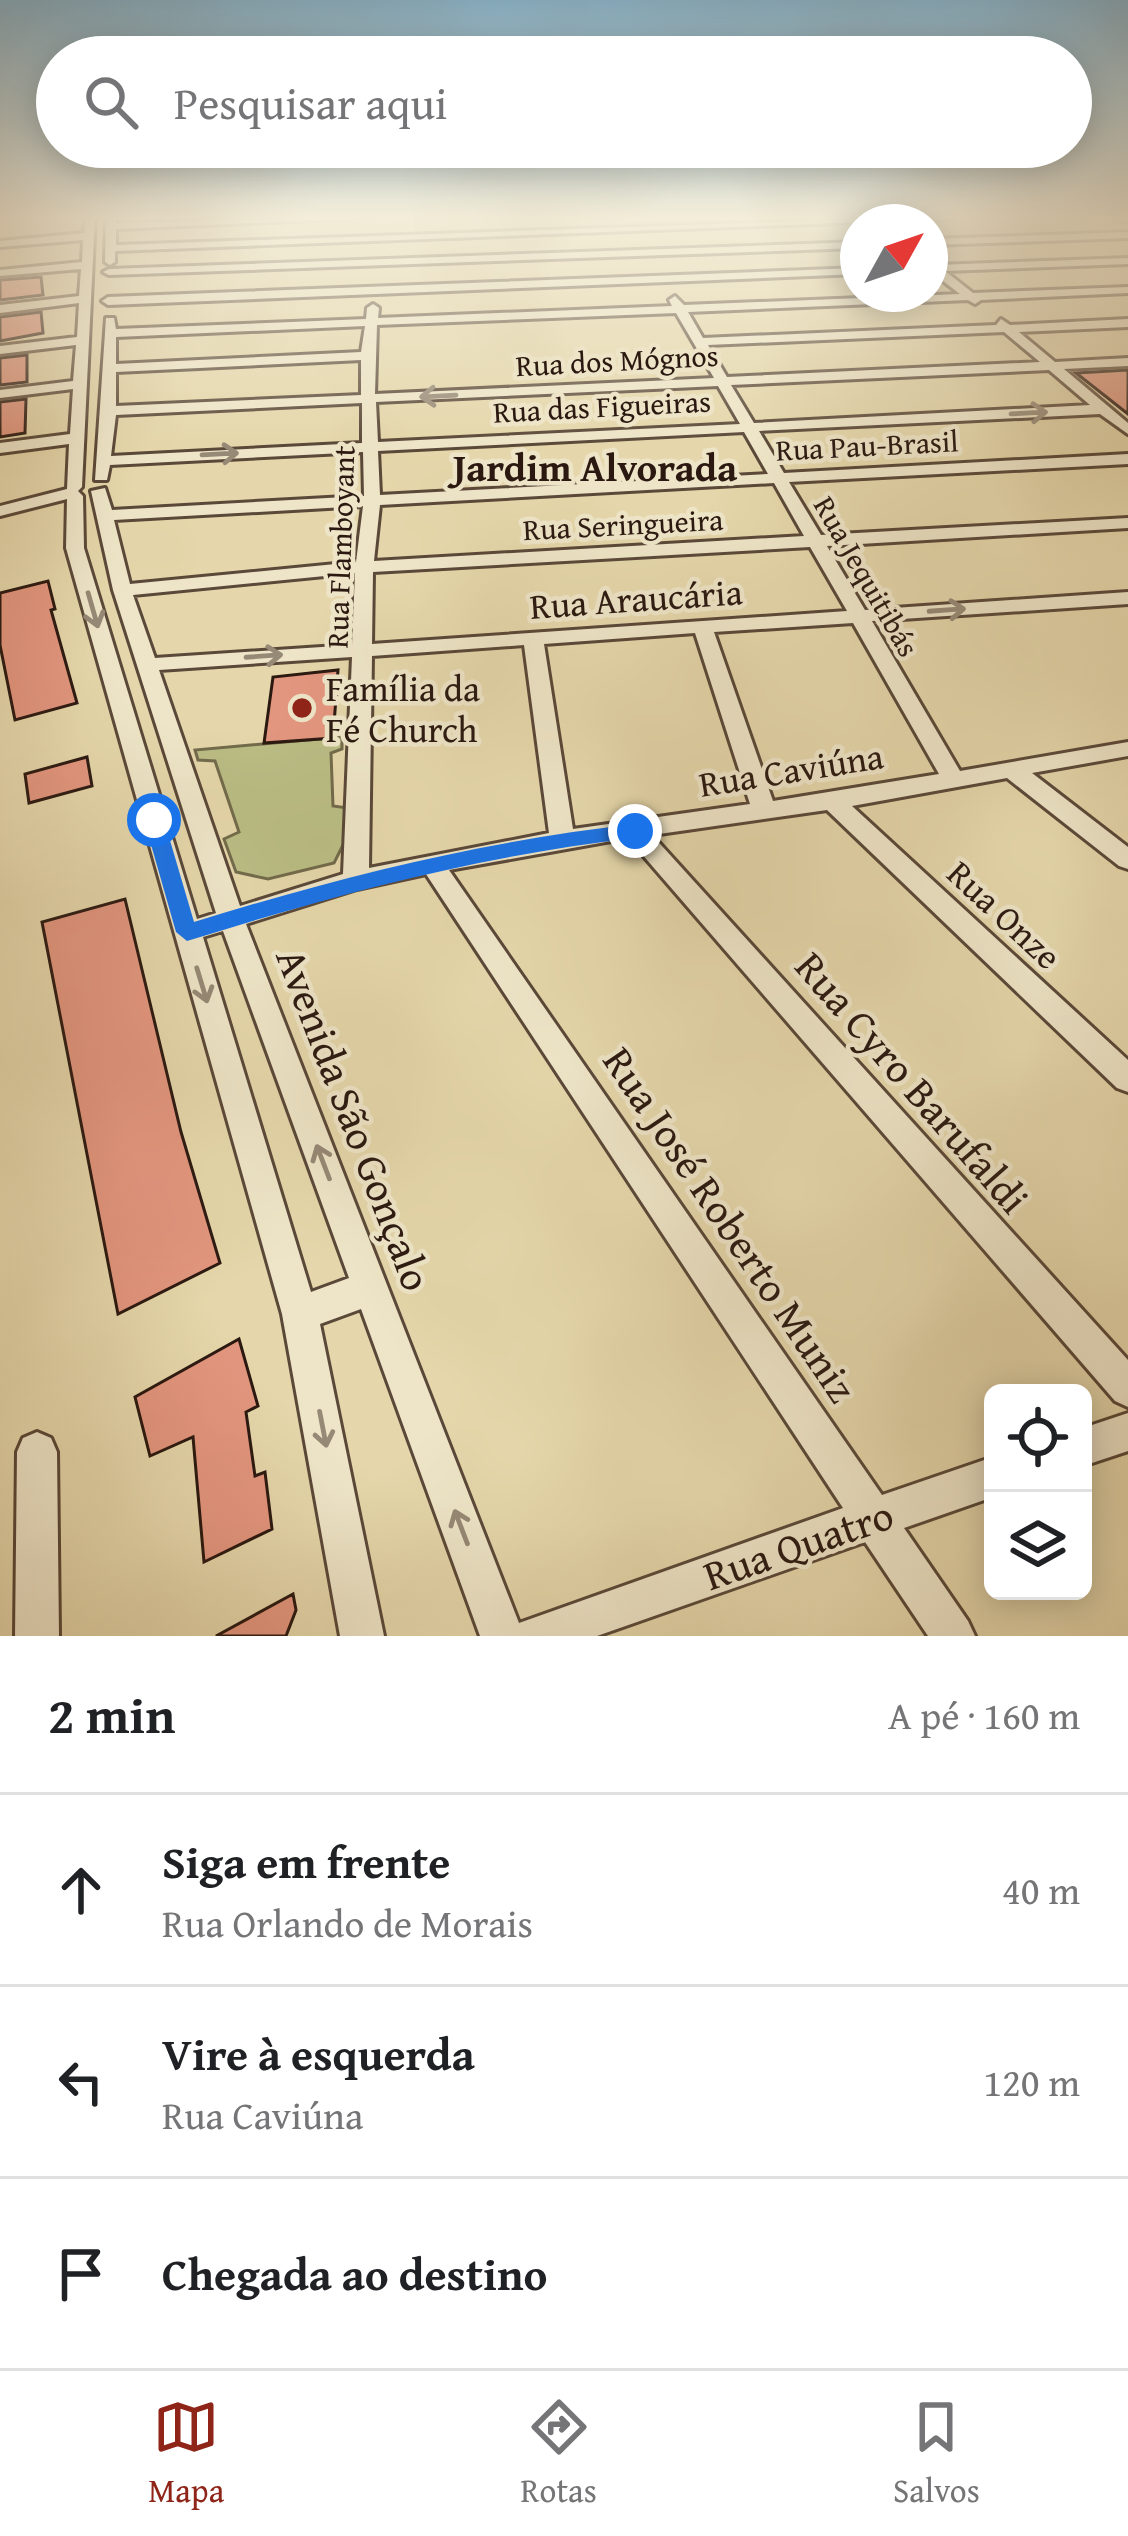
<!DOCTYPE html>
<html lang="pt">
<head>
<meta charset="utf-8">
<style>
  body { margin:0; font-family:"Gentium Book Plus",serif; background:#f6f6f6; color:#202124 }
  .controls { position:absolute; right:36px; bottom:36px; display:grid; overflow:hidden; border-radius:18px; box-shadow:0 6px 30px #0003 }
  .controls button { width:108px; height:108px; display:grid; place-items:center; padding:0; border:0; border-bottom:3px solid #e0e0e0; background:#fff; color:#202124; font:60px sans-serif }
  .compass { position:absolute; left:840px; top:204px; width:108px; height:108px; border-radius:50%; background:#fff; box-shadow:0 6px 30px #0003; rotate:50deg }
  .stop { position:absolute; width:36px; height:36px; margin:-27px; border:9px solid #1a73e8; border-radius:50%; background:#fff }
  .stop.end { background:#1a73e8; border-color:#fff; box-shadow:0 3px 12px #0008 }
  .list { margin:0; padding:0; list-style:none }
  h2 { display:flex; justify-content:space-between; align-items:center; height:156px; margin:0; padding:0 48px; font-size:51px }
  h2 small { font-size:39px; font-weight:400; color:#757577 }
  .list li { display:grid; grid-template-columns:78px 1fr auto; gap:36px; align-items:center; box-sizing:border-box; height:192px; padding:0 48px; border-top:3px solid #e0e0e0 }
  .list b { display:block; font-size:45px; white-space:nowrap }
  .list p { margin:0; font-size:39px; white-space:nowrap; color:#757577 }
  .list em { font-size:39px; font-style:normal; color:#757577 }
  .icon { flex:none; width:66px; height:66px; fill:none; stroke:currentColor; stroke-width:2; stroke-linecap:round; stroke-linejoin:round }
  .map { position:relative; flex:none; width:1128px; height:1636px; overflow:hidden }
  .search { position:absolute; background:#fff; box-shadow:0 6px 30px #0003; left:36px; right:36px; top:36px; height:132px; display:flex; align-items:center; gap:30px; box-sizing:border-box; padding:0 42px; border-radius:66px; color:#757577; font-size:45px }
  .sheet { height:732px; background:#fff }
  nav { display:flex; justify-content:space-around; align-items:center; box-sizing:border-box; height:168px; border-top:3px solid #e0e0e0; background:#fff; font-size:33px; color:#757577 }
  nav a { display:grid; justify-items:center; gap:6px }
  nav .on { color:#8f2418 }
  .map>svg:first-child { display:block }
  .green { fill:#babd85; stroke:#726b4b; stroke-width:3 }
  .building { fill:#e3967f; stroke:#2b1911; stroke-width:3 }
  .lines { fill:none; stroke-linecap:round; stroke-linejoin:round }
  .minor-casing { stroke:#5a4838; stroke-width:6 }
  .minor { fill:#eee5c8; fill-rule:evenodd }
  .oneway { stroke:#968976 }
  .route { fill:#1a73e8 }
  .poi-dot { fill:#8f2418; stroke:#eee5c8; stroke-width:4.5 }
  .labels { text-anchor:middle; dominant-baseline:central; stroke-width:9; stroke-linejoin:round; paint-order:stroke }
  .far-street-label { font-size:30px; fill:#2b1911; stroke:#eee5c8 }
  .street-label { font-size:36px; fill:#2b1911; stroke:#eee5c8 }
  .poi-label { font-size:36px; fill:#2b1911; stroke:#eee5c8; text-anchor:start }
  .far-district-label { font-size:39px; font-weight:bold; fill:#2b1911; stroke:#eee5c8 }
  .near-street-label { font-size:42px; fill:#2b1911; stroke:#eee5c8 }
</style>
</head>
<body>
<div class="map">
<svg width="1128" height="1636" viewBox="0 0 1128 1636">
  <rect width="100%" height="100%" fill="#e5d7ab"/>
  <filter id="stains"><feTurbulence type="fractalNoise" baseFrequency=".00167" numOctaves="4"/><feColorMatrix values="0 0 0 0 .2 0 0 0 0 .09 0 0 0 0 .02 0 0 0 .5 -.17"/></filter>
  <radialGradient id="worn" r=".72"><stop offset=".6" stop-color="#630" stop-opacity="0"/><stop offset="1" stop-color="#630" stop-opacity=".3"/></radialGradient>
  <path class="green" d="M342,737V749L331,753L333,806L348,808L346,839L334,863L268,879L236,872L224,839L239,832L215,761L198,760L195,750Z"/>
  <path class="building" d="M41,277L43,295L0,300V280Z
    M41,312L43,333L0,341V317Z
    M27,355V382L0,385V358Z
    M1128,370V414L1076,373Z
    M26,399L25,433L0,437V402Z
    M48,581L55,609L51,610L77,703L15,720L0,645V593Z
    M338,670L333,738L264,743L273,677Z
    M87,757L92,786L29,803L25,774Z
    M125,899L181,1132L220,1263L118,1314L42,922Z
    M239,1339L258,1406L246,1412L255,1476L265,1472L272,1529L204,1562L193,1437L150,1456L135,1397Z
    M293,1594L296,1610L286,1636H216Z"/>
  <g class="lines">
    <defs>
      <path id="minor" d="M85,216H95L82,487L78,491L83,496L84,548L197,919L216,913L113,590L91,491L105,488L112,510L364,496L363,452L110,465L107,480H95L106,318H114L116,329L366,319L367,308L373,304L379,308L378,318L672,306L669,300L675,296L684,305L960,294L930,271V261L937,265L1128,258V264L945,271L973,293L1128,287V293L981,300L975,304L968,300L688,312L703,338L996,325L1001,319L1010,325L1128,319V327L1019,332L1055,362L1128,358V366L1064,369L1128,423V434L1100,414L759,431L784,473L1128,454V464L789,482L821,535L1128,518V528L827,546L865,610L1128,592V604L872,621L960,771L1128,742V756L1032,773L1128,847V869L1119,866L1007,778L852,806L1128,1060V1092L1117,1088L827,810L652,835L1128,1360V1407L1115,1401L628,838L449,870L882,1495L993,1457V1497L904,1528L968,1621L975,1636H928L865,1542L597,1636H480L361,1309L320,1324L384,1636H340L282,1314L66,548L67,499L0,516V506L67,489L69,444L0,453V443L70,434L73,389L0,398V390L73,381L76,345L0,354V346L77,337L79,303L0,313V305L79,296L81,269L0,276V270L82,262L83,240L0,247V241L84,233ZM676,313L714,378L375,394L377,325ZM365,326L361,352L116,364V337ZM1004,332L1040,362L727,377L708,345ZM361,360V395L116,406V372ZM1049,370L1090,405L754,423L731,385ZM718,386L740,424L378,442L376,402ZM362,403V443L111,456L116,415ZM744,432L768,474L380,495L378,451ZM774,483L804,536L374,561L380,505ZM363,506L356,562L130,584L114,520ZM810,547L847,611L372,644L373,572ZM355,573L352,645L155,658L133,595ZM853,623L939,774L773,801L714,632ZM695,633L750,804L573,829L544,644ZM524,645L549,833L369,868L372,656ZM352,657L343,874L240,906L159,670ZM426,874L843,1508L519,1623L246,924L357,889ZM223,931L349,1278L311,1292L203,937Z
        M106,216H116V223L384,217L116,229V245L858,219L863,222L115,251V262L110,265L105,262Z
        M947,216H1023L866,222L871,219Z
        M1111,216H1128V222L1113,218Z
        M1128,232V238L930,245V239Z
        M858,242V248L109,275L103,272L109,269Z
        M858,268V274L108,305L102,301L108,297Z
        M1128,1413V1451L1083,1466V1428Z
        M37,1432L51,1438L57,1452L59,1636H15L17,1452L23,1438Z"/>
    </defs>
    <use href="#minor" class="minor-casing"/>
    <use href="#minor" class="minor"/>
  </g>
  <defs><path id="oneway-shaft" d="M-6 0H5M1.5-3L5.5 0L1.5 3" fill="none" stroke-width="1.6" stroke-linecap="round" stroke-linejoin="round" transform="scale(3)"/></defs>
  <g class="oneway">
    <use href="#oneway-shaft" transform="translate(438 396) rotate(177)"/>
    <use href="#oneway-shaft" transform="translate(1029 413) rotate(-3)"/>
    <use href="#oneway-shaft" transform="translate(220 454) rotate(-3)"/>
    <use href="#oneway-shaft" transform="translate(93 610) rotate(74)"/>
    <use href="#oneway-shaft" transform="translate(947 610) rotate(-4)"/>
    <use href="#oneway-shaft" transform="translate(264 656) rotate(-4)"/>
    <use href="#oneway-shaft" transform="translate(202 985) rotate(73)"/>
    <use href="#oneway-shaft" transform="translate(323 1162) rotate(-111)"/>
    <use href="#oneway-shaft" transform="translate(323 1429) rotate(79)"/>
    <use href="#oneway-shaft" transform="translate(461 1527) rotate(-111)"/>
  </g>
  <linearGradient id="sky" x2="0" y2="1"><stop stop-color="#87b6d0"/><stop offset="0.49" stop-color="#f3edd9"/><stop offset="1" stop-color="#f3edd9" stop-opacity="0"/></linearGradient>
  <rect width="1128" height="445" fill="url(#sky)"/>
  <path class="route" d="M154,813L164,820L194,922C339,877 484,841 635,824L645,831L635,838C478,856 337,894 187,941L176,932L144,820Z"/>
  <circle class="poi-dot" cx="302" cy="708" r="12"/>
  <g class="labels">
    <g class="far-street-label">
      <text transform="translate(617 360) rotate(-3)">Rua dos Mógnos</text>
      <text transform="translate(602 406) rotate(-3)">Rua das Figueiras</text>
      <text transform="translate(867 445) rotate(-3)">Rua Pau-Brasil</text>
      <text transform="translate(623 524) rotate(-3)">Rua Seringueira</text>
      <text transform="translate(340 547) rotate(-88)">Rua Flamboyant</text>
      <text transform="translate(867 576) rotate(60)">Rua Jequitibás</text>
    </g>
    <g class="street-label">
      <text transform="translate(636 598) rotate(-4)">Rua Araucária</text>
      <text transform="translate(791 769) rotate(-9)">Rua Caviúna</text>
      <text transform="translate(1005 914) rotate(43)">Rua Onze</text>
    </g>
    <g class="poi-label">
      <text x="326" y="687">Família da<tspan x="326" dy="41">Fé Church</tspan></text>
    </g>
    <g class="far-district-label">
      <text x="595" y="466">Jardim Alvorada</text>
    </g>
    <g class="near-street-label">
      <text transform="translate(913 1082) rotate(49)">Rua Cyro Barufaldi</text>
      <text transform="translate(355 1119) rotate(69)">Avenida São Gonçalo</text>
      <text transform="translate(731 1224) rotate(56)">Rua José Roberto Muniz</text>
      <text transform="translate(798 1544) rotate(-19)">Rua Quatro</text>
    </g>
  </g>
  <rect width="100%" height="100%" filter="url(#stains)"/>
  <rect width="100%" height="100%" fill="url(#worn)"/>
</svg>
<div class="controls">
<button><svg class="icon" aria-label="locate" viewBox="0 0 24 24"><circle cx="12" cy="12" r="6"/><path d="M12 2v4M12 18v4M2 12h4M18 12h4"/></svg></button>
<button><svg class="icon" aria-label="layers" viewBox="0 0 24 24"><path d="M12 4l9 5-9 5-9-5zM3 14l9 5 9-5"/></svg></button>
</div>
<svg class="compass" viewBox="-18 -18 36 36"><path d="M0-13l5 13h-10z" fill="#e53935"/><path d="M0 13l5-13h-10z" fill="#757577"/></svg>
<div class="stop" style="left:154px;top:820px"></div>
<div class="stop end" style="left:635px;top:831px"></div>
<div class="search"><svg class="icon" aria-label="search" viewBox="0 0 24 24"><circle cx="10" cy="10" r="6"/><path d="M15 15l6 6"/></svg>Pesquisar aqui</div>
</div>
<section class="sheet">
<h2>2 min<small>A pé · 160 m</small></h2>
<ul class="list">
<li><svg class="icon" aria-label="ahead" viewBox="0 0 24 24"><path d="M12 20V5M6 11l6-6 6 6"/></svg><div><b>Siga em frente</b><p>Rua Orlando de Morais</p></div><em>40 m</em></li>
<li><svg class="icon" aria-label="left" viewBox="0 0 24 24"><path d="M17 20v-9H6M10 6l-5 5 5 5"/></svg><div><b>Vire à esquerda</b><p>Rua Caviúna</p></div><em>120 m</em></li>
<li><svg class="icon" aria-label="arrive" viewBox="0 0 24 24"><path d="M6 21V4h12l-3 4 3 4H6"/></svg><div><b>Chegada ao destino</b></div></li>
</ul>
</section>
<nav>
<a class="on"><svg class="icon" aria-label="map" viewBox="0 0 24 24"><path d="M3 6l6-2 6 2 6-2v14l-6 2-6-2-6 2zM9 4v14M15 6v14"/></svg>Mapa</a>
<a><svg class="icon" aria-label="directions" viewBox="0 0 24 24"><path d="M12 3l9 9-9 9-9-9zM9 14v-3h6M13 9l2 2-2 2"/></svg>Rotas</a>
<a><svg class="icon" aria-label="saved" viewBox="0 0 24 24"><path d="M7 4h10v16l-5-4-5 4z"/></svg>Salvos</a>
</nav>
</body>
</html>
